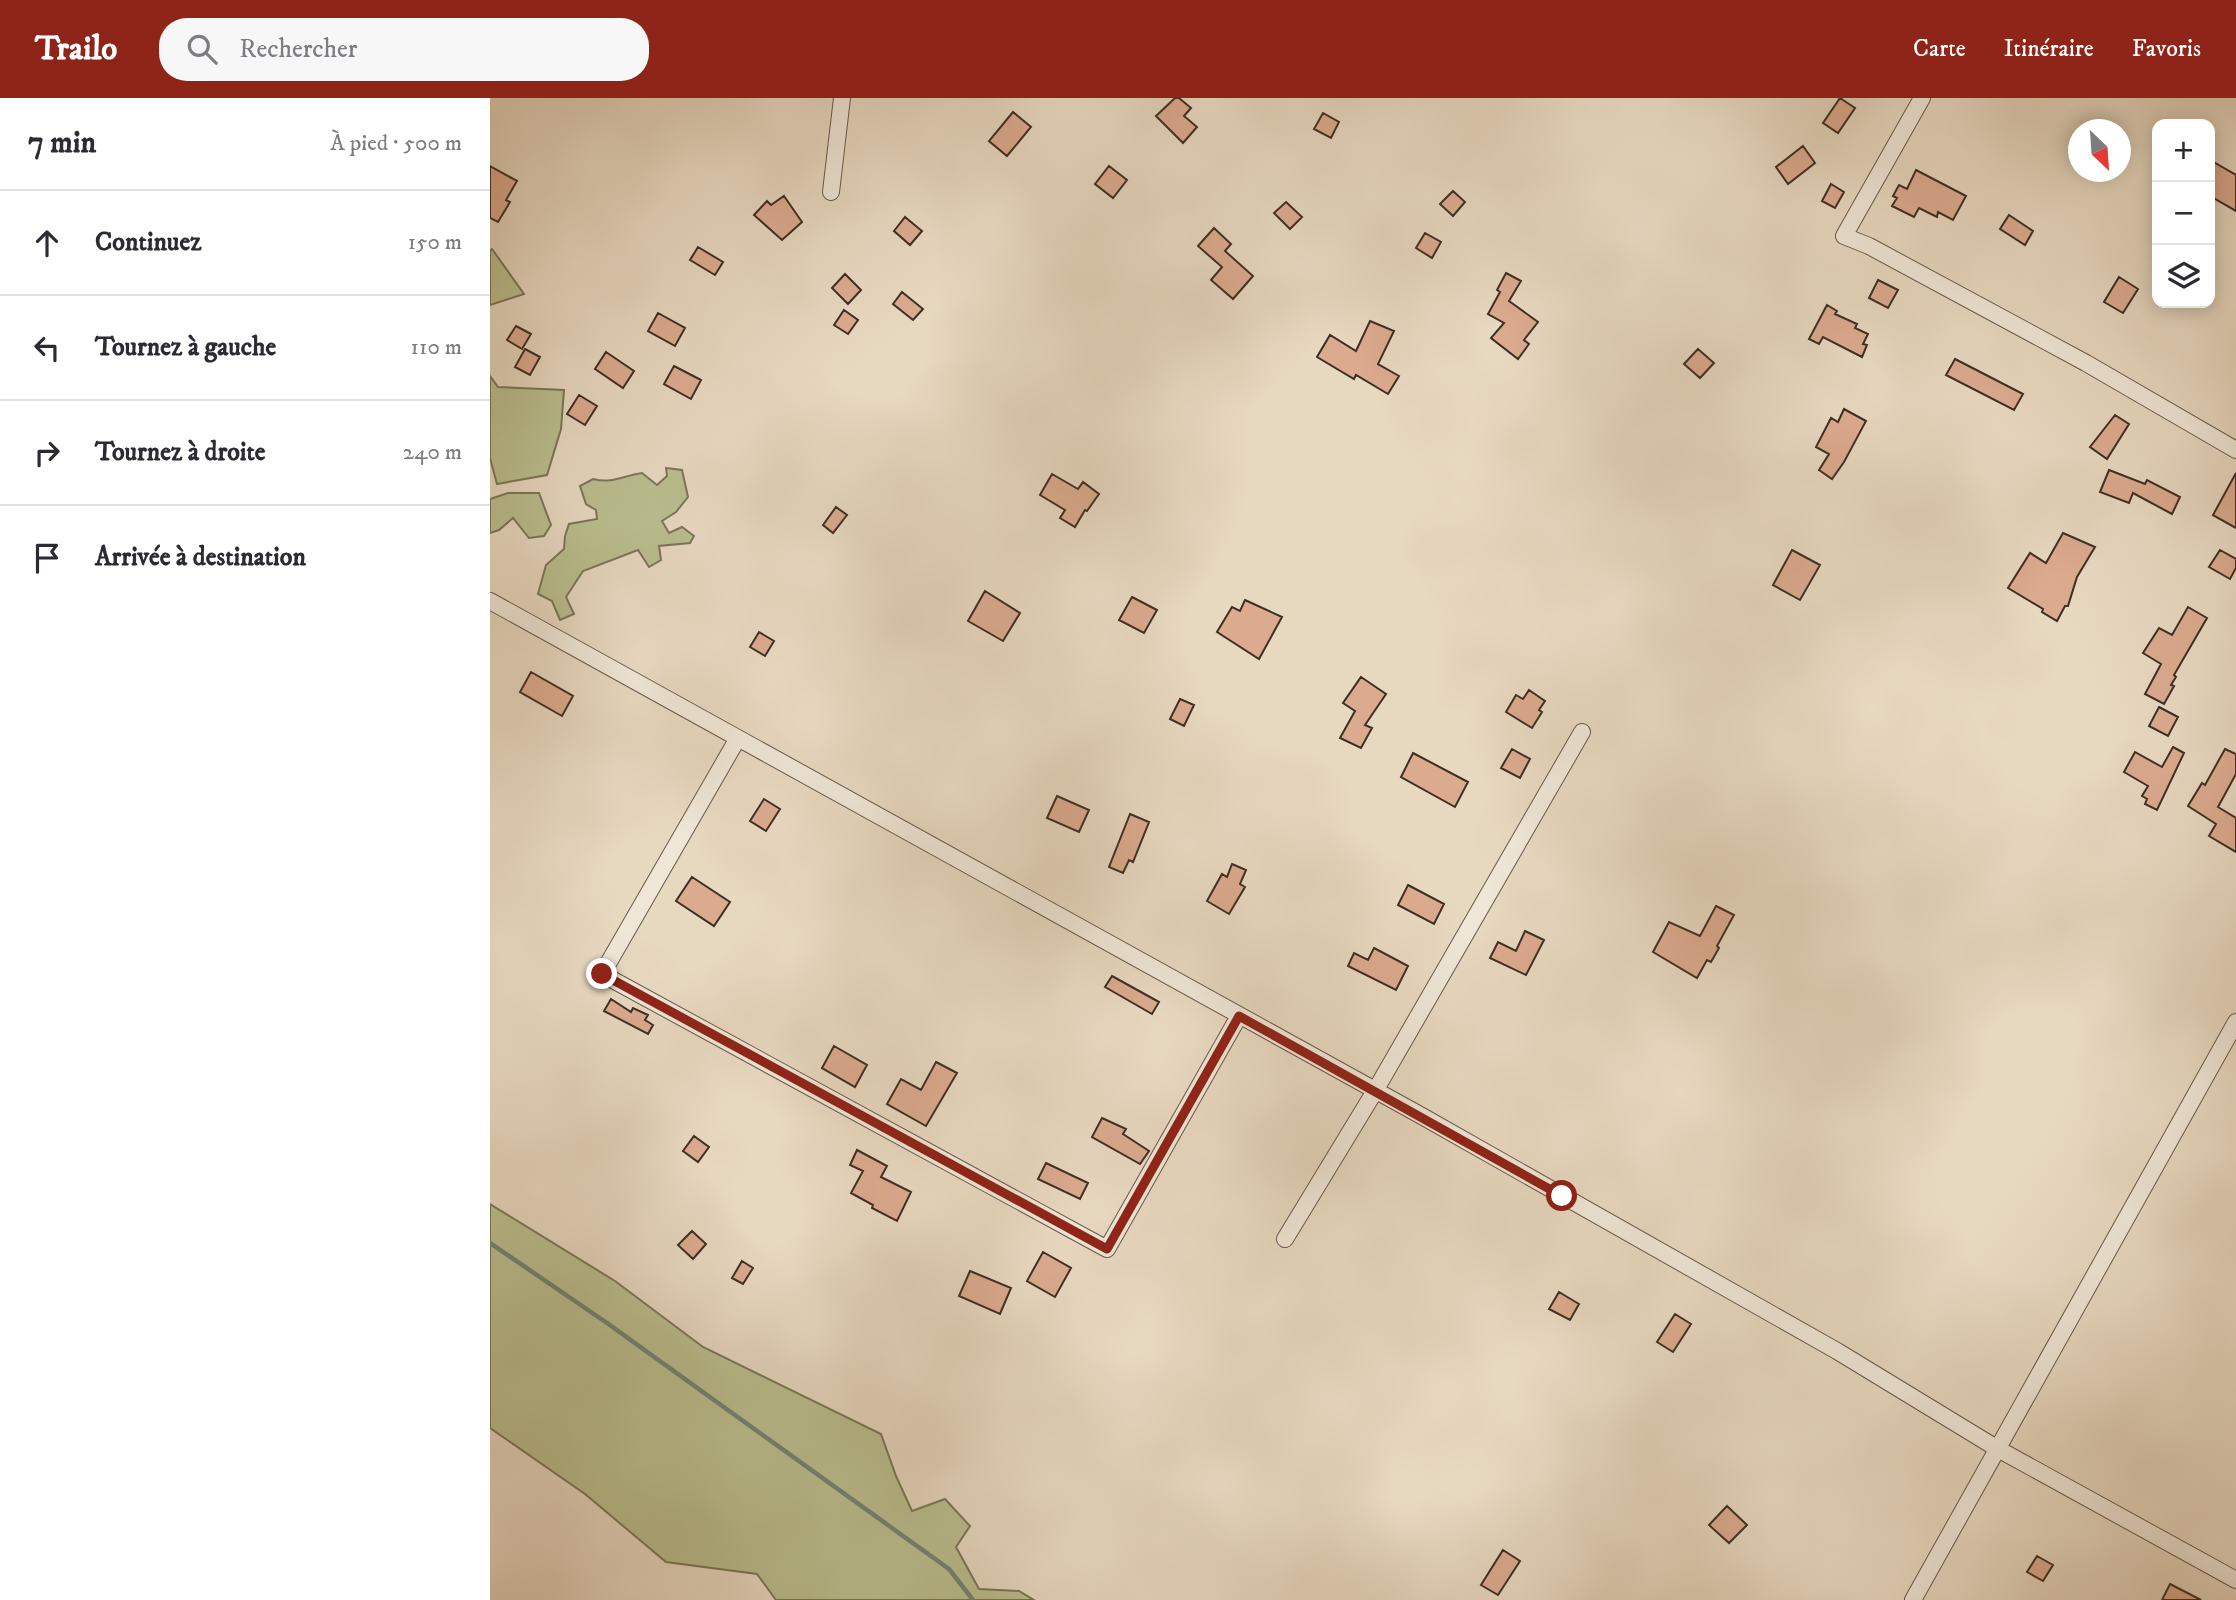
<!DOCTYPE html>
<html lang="fr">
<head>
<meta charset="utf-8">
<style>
  body { margin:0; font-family:"IM FELL DW Pica",serif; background:#f7f7f7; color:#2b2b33 }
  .controls { position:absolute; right:21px; top:21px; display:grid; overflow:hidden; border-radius:14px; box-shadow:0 4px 18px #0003 }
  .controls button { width:63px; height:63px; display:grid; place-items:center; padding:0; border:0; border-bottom:2px solid #e1e1e2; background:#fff; color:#2b2b33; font:35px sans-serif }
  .compass { position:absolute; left:1578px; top:21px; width:63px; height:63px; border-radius:50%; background:#fff; box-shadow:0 4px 18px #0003; rotate:155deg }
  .stop { position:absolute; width:21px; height:21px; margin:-16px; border:5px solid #8f2418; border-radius:50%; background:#fff }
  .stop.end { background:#8f2418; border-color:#fff; box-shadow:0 2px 7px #0008 }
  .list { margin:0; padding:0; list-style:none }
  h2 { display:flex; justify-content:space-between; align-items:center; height:91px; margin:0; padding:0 28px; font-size:30px }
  h2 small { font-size:23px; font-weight:400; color:#7c7c81 }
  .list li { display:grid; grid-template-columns:46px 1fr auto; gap:21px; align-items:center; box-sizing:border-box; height:105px; padding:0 28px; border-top:2px solid #e1e1e2 }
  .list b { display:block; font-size:26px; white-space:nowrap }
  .list em { font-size:23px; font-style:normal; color:#7c7c81 }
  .icon { flex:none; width:38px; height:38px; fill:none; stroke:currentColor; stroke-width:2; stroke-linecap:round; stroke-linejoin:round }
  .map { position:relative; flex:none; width:1746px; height:1502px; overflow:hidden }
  header { display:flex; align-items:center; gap:42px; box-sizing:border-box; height:98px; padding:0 35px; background:#8f2418; color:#fff }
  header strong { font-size:33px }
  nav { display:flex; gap:38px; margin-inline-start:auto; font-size:24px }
  .search { width:490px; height:63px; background:#f7f7f7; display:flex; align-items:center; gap:18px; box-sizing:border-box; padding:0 24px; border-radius:28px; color:#7c7c81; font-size:26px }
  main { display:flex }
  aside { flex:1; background:#fff }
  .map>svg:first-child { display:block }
  .green { fill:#babe8f; stroke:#7c765a; stroke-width:2 }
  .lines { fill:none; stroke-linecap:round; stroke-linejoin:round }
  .stream { stroke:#748376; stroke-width:4.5 }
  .building { fill:#dcaa8f; stroke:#3e2f24; stroke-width:2 }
  .minor-casing { stroke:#68594b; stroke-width:18 }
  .minor { stroke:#efe6d6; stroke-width:16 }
  .route { stroke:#8f2418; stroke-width:9 }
</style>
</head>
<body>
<header>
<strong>Trailo</strong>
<div class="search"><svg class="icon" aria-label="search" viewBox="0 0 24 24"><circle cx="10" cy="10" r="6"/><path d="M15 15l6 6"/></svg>Rechercher</div>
<nav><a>Carte</a><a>Itinéraire</a><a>Favoris</a></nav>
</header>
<main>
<aside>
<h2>7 min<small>À pied · 500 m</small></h2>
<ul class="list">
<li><svg class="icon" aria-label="ahead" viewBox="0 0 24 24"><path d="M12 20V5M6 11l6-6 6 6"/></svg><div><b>Continuez</b></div><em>150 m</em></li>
<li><svg class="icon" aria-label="left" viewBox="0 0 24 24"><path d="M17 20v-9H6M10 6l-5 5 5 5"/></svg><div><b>Tournez à gauche</b></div><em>110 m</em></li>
<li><svg class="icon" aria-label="right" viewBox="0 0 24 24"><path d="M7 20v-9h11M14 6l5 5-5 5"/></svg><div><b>Tournez à droite</b></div><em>240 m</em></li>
<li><svg class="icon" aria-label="arrive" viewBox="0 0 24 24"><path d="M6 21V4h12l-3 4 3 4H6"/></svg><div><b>Arrivée à destination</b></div></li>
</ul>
</aside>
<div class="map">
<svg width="1746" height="1502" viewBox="0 0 1746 1502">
  <rect width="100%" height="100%" fill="#e7d8c0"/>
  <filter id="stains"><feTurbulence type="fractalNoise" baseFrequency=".00286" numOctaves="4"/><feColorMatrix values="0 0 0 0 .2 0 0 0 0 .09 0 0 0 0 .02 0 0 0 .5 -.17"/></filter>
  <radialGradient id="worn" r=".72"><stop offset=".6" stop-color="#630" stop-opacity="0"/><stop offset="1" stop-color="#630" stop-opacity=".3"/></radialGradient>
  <path class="green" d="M2,151L34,196L0,207V152Z
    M0,278L8,289L74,292L71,331L57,377L7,386L0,360Z
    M176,370L192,372L198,399L186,414L172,423L179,435L192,429L204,438L200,445L169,448L171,462L159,469L148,452L93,473L76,499L84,516L70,522L62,503L48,496L56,467L74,451L75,438L79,426L107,421L106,412L96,406L90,388L103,381C122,386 132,378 152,375L167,387L177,378Z
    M18,395H49L61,427L54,438L39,440L23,420L9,432L0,435V401Z
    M0,1106L125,1183L213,1249L391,1336L406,1378L422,1413L455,1401L480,1428L466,1449L489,1491L529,1493L544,1502H286L267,1476L176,1464L95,1396L0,1330Z"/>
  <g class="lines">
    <path class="stream" d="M0,1145L117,1225L459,1471L483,1502"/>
  </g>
  <path class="building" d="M685,0H689L701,10L694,18L707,29L693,45L666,18Z
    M1350,0L1365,10L1348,35L1333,25Z
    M523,14L541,29L517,58L499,43Z
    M833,15L849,24L841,40L824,31Z
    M1313,48L1325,65L1298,86L1286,69Z
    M1720,62L1746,77V113L1720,98Z
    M0,68L27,83L16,102L20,104L8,124L0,120Z
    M619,68L637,82L623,100L605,86Z
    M1426,72L1476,98L1463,122L1448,114L1447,119L1429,110L1424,119L1402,108L1407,100L1403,98L1409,87L1417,91Z
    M1341,86L1354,94L1345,110L1332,103Z
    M963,93L975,104L963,118L950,106Z
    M294,98L312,124L292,142L264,117L277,103L281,107Z
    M796,104L812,119L800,131L784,115Z
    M1519,117L1543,133L1535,147L1510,131Z
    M415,119L432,133L420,147L404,133Z
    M724,130L741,146L735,153L763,178L743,201L721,182L732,169L708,148Z
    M935,135L951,144L942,160L926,150Z
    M208,149L233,164L225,177L200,162Z
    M1016,175L1031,183L1019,203L1048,224L1034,242L1039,246L1028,261L1001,240L1014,225L998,216L1010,194L1007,192Z
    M355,176L371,192L358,206L342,190Z
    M1629,179L1648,191L1633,215L1614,204Z
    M1388,182L1408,192L1398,210L1379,200Z
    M412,194L433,211L423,222L403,206Z
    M1337,207L1347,213L1345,216L1367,226L1365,230L1378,236L1373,246L1377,247L1372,259L1333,239L1329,246L1319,241Z
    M354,212L368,222L358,236L344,227Z
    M168,215L195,230L185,248L158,233Z
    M880,223L904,233L888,266L909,278L898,296L866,277L864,281L827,259L840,237L866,253Z
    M26,228L41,236L32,251L17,242Z
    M35,251L50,259L40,277L25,269Z
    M1208,251L1224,265L1210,280L1194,266Z
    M116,254L144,273L133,290L105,271Z
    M1465,261L1533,296L1524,312L1456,277Z
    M184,268L211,282L201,301L174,286Z
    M89,297L107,308L95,327L77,316Z
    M1354,311L1376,323L1354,364L1342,381L1329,372L1339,356L1326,349L1341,320L1348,324Z
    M1625,317L1639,326L1617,361L1600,349Z
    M1619,372L1655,386L1657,382L1690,399L1682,416L1643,395L1639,405L1610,394Z
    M1746,375V430L1723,417Z
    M562,376L588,391L593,384L609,396L597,413L595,412L585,429L570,420L575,412L550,397Z
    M346,409L357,417L343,435L333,427Z
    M1573,435L1605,449L1587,479L1578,508H1575L1567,523L1552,514L1553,511L1518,490L1540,455L1556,465Z
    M1302,452L1330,467L1310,502L1283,487Z
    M1730,452L1746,461V470L1740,481L1719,469Z
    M495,493L530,515L513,543L478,523Z
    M642,499L667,512L654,535L629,522Z
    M755,502L792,519L769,561L727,534L742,509L750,513Z
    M1698,509L1717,520L1684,577L1686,579L1681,587L1684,588L1674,606L1655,596L1671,566L1653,555L1669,530L1682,537Z
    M269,534L284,543L275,558L260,549Z
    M41,574L83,598L72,618L30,594Z
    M871,579L896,596L875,627L882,630L871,650L850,640L865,613L853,605Z
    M1039,592L1055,603L1049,612L1052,614L1042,630L1016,614L1026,597L1033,601Z
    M690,601L704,607L694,628L680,621Z
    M1669,609L1688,619L1678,638L1659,628Z
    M1683,649L1694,655L1667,712L1655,706L1657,701L1652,698L1658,688L1634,674L1645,654L1672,669Z
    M1022,651L1040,661L1030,680L1011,670Z
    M1735,651L1746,656V676L1728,709L1746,720V754L1719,738L1726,726L1698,708L1712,685L1715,687Z
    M923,655L978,684L965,709L911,679Z
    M567,698L599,712L589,734L557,720Z
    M274,701L290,711L276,733L260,723Z
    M640,716L659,724L643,764L639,762L633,775L619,769Z
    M742,766L756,772L750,786L755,789L739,816L717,803L732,776L737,779Z
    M202,779L240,804L224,828L186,803Z
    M918,787L954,806L944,826L908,807Z
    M1226,808L1244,817L1227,848L1229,850L1221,864L1217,862L1207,880L1163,854L1179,824L1210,838Z
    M1035,833L1054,842L1036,877L1000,860L1008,844L1026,853Z
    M884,850L918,868L906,892L858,868L864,855L878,862Z
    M622,878L669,904L662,916L615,889Z
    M121,901L141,914L143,910L158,917L155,922L163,927L158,936L114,913Z
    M344,948L377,967L365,989L332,970Z
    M446,964L467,975L436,1028L397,1006L411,981L431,992Z
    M612,1020L636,1031L633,1036L659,1053L650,1066L602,1039Z
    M204,1038L219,1049L208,1064L193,1053Z
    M367,1052L397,1068L391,1079L421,1094L407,1123L382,1110L383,1107L361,1095L373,1073L360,1067Z
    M556,1065L598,1085L590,1101L548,1081Z
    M202,1133L216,1146L203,1161L188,1147Z
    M553,1154L581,1170L565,1199L537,1183Z
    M252,1163L263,1170L253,1186L242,1180Z
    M480,1173L521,1190L510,1216L469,1198Z
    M1069,1194L1089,1206L1080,1222L1059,1211Z
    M1185,1216L1201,1226L1183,1254L1167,1244Z
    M1237,1408L1257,1427L1239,1445L1219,1427Z
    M1013,1452L1030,1463L1008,1497L991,1487Z
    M1547,1458L1563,1467L1553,1483L1537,1474Z
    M1680,1486L1711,1502H1672Z"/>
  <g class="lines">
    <defs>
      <path id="minor" d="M1432,0L1354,138L1379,148L1596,265L1746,352
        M341,94L352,0
        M0,503L930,1017L1347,1253L1508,1351L1746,1482
        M248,640L112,876L617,1151L749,918
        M795,1141L885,993L1092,634
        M1423,1502L1746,924"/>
    </defs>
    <use href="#minor" class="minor-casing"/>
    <use href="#minor" class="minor"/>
  </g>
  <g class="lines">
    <path class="route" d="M112,876L617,1151L749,918L1072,1098"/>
  </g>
  <rect width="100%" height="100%" filter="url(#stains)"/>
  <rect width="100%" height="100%" fill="url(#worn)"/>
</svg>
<div class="controls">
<button>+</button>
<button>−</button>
<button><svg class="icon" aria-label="layers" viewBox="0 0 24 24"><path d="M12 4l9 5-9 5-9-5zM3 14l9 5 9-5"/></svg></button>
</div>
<svg class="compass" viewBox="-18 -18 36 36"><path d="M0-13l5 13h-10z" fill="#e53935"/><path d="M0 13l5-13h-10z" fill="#7c7c81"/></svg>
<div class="stop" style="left:1072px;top:1098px"></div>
<div class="stop end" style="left:112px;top:876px"></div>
</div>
</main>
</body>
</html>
